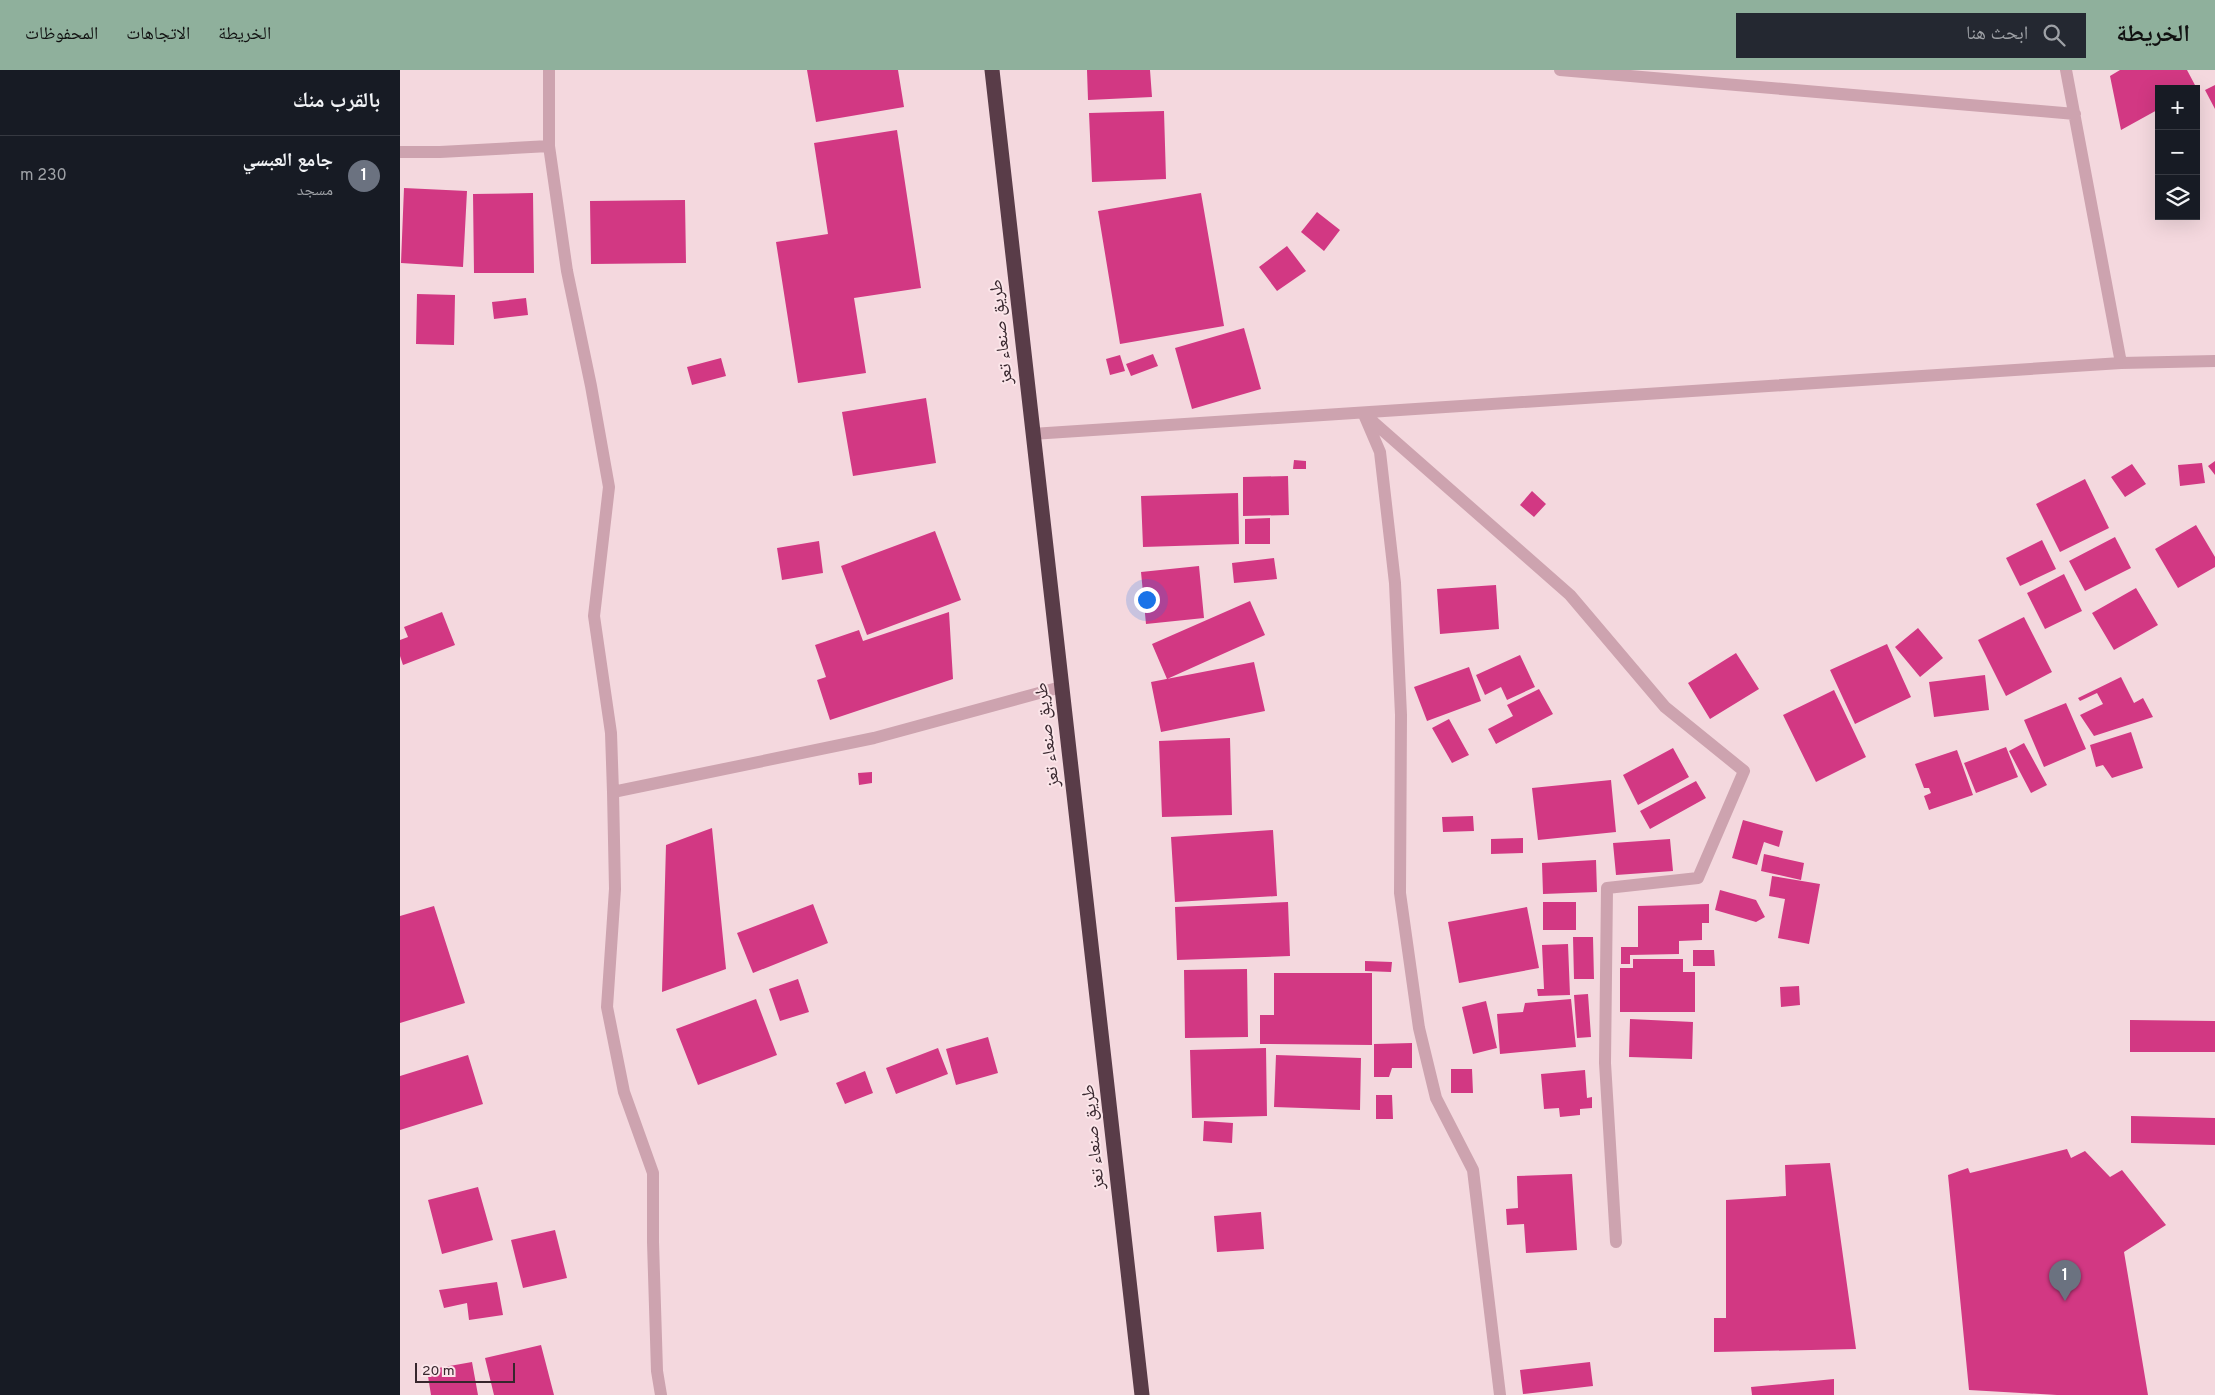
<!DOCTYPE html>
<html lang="ar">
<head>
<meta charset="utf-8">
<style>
  body { margin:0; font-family:Overpass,"Noto Naskh Arabic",sans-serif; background:#242831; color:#f1f3f6; direction:rtl }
  .controls { position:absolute; right:15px; top:15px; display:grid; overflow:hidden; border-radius:0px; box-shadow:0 5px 20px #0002 }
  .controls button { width:45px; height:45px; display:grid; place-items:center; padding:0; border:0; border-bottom:1px solid #363941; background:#171b24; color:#f1f3f6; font:25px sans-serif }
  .scale { position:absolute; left:15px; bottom:12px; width:100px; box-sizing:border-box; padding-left:5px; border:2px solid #37262d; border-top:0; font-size:14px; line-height:18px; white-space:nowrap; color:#37262d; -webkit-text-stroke:4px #fbe5e9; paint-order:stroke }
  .you { position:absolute; left:746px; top:529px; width:18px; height:18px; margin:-12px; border:4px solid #fff; border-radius:50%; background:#1a73e8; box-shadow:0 0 0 8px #1a73e833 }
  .badge { display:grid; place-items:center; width:32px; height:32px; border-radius:50%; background:#8fb09c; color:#fff; font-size:16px; font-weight:700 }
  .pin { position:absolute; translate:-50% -41px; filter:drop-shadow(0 1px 2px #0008) }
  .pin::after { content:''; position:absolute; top:26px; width:18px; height:15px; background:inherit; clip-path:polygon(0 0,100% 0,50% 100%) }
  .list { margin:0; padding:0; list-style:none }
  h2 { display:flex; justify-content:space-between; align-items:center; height:65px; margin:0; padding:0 20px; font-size:21px }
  h2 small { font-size:16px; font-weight:400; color:#9ea1a6 }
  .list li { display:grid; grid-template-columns:32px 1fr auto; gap:15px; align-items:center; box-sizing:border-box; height:80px; padding:0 20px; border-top:1px solid #363941 }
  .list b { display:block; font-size:19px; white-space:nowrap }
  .list p { margin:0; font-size:16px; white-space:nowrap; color:#9ea1a6 }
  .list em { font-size:16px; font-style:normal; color:#9ea1a6 }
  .icon { flex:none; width:28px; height:28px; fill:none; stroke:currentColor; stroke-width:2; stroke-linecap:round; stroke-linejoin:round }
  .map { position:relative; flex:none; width:1815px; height:1325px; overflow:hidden; direction:ltr }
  header { display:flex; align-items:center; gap:30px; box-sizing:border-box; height:70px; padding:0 25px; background:#8fb09c; color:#111 }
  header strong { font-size:24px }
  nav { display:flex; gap:28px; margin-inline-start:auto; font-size:18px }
  .search { width:350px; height:45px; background:#242831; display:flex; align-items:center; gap:12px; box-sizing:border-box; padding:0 18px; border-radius:0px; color:#9ea1a6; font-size:19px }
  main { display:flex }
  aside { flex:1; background:#171b24 }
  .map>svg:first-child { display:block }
  .building { fill:#d23883 }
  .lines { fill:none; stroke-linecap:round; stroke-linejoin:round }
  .street { stroke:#cda3af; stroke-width:12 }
  .highway { stroke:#593c48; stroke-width:15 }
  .labels { text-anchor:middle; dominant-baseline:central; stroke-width:4; stroke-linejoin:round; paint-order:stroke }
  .street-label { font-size:18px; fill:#37262d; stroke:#fbe5e9 }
</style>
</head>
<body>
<header>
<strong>الخريطة</strong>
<div class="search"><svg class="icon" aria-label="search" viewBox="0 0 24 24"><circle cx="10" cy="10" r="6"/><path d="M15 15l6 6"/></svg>ابحث هنا</div>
<nav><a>الخريطة</a><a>الاتجاهات</a><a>المحفوظات</a></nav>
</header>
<main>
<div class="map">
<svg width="1815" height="1325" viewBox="0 0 1815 1325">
  <rect width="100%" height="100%" fill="#f4d8de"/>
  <path class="building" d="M407,0H498L504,37L416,52Z
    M687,0H750L752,27L688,30Z
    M1720,0H1787L1796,17L1759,19V39L1721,60L1710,6Z
    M1815,15V39L1805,20Z
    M764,41L766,109L692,112L689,43Z
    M497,60L521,218L454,228L466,303L398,313L376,172L428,164L414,73Z
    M4,118L67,121L63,197L1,193Z
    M133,123L134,203H74L73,124Z
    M801,123L824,256L720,274L698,141Z
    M285,130L286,193L191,194L190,131Z
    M917,142L940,160L924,181L901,162Z
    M887,176L906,201L877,221L859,197Z
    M17,224L55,225L54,275L16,274Z
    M126,228L128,245L94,249L92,232Z
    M844,258L861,319L792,339L775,278Z
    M753,284L758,296L731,306L726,294Z
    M720,285L725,301L710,305L706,289Z
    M321,288L326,306L292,315L287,297Z
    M526,328L536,393L453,406L442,342Z
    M894,390L906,391V399H893Z
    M1815,391V405L1808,396Z
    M1802,393L1805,413L1780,416L1778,395Z
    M1732,394L1746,414L1725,427L1711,407Z
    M888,406L889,445L843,446V407Z
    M1685,409L1709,458L1660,482L1636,434Z
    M1132,421L1146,434L1134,447L1120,435Z
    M838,423L839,474L743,477L741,426Z
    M870,448V474H845V449Z
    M1796,455L1815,487V497L1778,518L1755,479Z
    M535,461L561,530L467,565L441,496Z
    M1715,467L1731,498L1685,521L1669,491Z
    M1642,470L1656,499L1620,516L1606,488Z
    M419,471L423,503L382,510L377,478Z
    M874,488L877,509L834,513L832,493Z
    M799,496L804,548L746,554L741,502Z
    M1664,504L1682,541L1645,559L1627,523Z
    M1096,515L1099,559L1040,564L1037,519Z
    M1736,518L1758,555L1714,580L1692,543Z
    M850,531L865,565L767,609L752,574Z
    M42,542L55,575L3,595L0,586V570L8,567L4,557Z
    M549,542L553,609L430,650L417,610L426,607L415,575L459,560L463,571Z
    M1624,547L1652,602L1606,626L1578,570Z
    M1518,558L1543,588L1520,607L1495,577Z
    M1487,574L1511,627L1455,654L1430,600Z
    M1336,583L1359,619L1310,649L1288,613Z
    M1120,585L1135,617L1107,630L1101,617L1085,625L1076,605Z
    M854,592L865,641L761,662L751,612Z
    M1069,597L1081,631L1027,651L1014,617Z
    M1585,605L1589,640L1534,647L1529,612Z
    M1721,607L1734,633L1743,628L1753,647L1694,666L1680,645L1703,634L1697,623L1680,631L1678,628Z
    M1139,619L1153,644L1096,674L1088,659L1113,646L1107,635Z
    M1434,620L1466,687L1416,712L1383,645Z
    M1666,633L1686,679L1644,697L1624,650Z
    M1049,649L1069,685L1052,693L1032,658Z
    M1731,662L1743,698L1712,708L1703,695L1696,697L1690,675Z
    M830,668L832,745L762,747L759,671Z
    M1624,673L1647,715L1631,723L1609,681Z
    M1606,677L1618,707L1576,723L1564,693Z
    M1273,678L1289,707L1238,735L1223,705Z
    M1557,680L1573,725L1529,740L1524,726L1531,723L1529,718H1524L1515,694Z
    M472,702V713L459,715L458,703Z
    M1211,710L1216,762L1138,770L1132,718Z
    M1296,711L1306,728L1250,759L1240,741Z
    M1073,746L1074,761L1043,762L1042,747Z
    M1343,750L1383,761L1379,777L1364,772L1357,795L1332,788Z
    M312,758L326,899L262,922L266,775Z
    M873,760L877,826L775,832L771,767Z
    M1123,768V783L1091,784V769Z
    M1270,769L1273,801L1216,805L1213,773Z
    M1364,784L1404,793L1401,810L1361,801Z
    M1196,790L1197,822L1143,824L1142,793Z
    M1372,806L1420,814L1409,874L1378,868L1385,829L1369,826Z
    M1320,820L1356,830L1365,847L1356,852L1315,840Z
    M888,832L890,886L777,890L775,837Z
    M1143,832H1176V860H1143Z
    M413,834L428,873L353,903L337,863Z
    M1309,834V853H1302V870L1279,871V884L1230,885V894H1221V877H1238V836Z
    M34,836L65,933L0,953V846Z
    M1127,837L1139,898L1059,913L1048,852Z
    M1173,867H1193L1194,909H1174Z
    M1168,874L1170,925L1138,926L1137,919H1144L1142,875Z
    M1293,880H1314L1315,896H1293Z
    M1233,889H1283V902H1295V942H1220V898H1233Z
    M965,891L992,892L991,902L965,901Z
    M847,899L848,967L785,968L784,900Z
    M874,903H972V975L860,974V945H874Z
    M398,909L409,942L380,951L369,919Z
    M1399,916L1400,935L1381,937L1380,917Z
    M1188,924L1191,967L1177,968L1174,925Z
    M356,929L377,985L298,1015L276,959Z
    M1171,929L1176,977L1100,984L1097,944L1123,942L1125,933Z
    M1086,931L1097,978L1073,984L1062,937Z
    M1230,949L1293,952L1292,989L1229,987Z
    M1730,950L1815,951V982H1730Z
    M588,967L598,1003L556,1015L546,979Z
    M1012,973V998H992L989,1007H974V974Z
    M538,978L548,1004L496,1024L486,998Z
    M866,978L867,1046L792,1048L790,980Z
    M68,985L83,1034L0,1060V1006Z
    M876,985L961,988L960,1040L874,1037Z
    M1051,999H1072L1073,1023H1051Z
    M1185,1000L1187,1028L1192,1027V1038L1180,1039V1045L1160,1047L1159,1038L1144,1039L1141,1004Z
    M465,1001L473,1023L445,1034L436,1013Z
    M976,1025H992L993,1049H976Z
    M1731,1046L1815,1048V1075L1731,1073Z
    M804,1051L833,1053L832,1073L803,1071Z
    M1667,1079L1671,1088L1685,1081L1710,1107L1722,1100L1766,1155L1724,1182L1748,1325H1657L1569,1320L1548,1105L1568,1098L1570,1103Z
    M1430,1093L1456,1279L1314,1282V1248H1326V1130L1386,1126L1385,1095Z
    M1172,1104L1177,1180L1126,1183L1124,1154L1107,1155L1106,1139L1118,1138L1117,1106Z
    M78,1117L93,1170L42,1184L28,1130Z
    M861,1142L864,1179L817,1182L814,1146Z
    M155,1160L167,1208L123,1218L111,1170Z
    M97,1212L103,1245L69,1250L67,1233L44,1238L39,1220Z
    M141,1275L154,1325H94L85,1288Z
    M72,1292L78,1325H31L27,1300Z
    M1190,1292L1193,1316L1123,1324L1120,1300Z
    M1434,1309V1325H1352L1351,1317Z"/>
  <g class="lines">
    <path class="street" d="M1160,0L1675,44
      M1666,0L1721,293
      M149,76L167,201L191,316L209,417L194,546L211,663L213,722L474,668L661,617
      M0,82H40L149,76V0
      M963,343L1170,525L1265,637L1344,701L1298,808L1207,818L1205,993L1216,1172
      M965,347L980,382L995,513L1001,645L1000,823L1019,958L1036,1028L1073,1100L1100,1325
      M632,364L1721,293L1815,291
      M213,722L215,819L207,937L224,1022L253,1103V1172L257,1301L261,1325"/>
    <path class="highway" d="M592,0L742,1325"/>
  </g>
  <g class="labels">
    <g class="street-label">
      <text transform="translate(602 262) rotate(-96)">طريق صنعاء تعز</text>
      <text transform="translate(648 665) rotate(-97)">طريق صنعاء تعز</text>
      <text transform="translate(694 1067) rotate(-96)">طريق صنعاء تعز</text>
    </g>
  </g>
</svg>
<div class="controls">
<button>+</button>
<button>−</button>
<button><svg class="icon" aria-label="layers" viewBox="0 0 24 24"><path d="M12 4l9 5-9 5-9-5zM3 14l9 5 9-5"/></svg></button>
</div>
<div class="scale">20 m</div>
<div class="you"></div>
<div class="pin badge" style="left:1665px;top:1231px;background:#6b7280">1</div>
</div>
<aside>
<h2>بالقرب منك<small></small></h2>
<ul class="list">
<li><span class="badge" style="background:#6b7280">1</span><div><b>جامع العبسي</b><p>مسجد</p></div><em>230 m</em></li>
</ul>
</aside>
</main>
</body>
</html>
